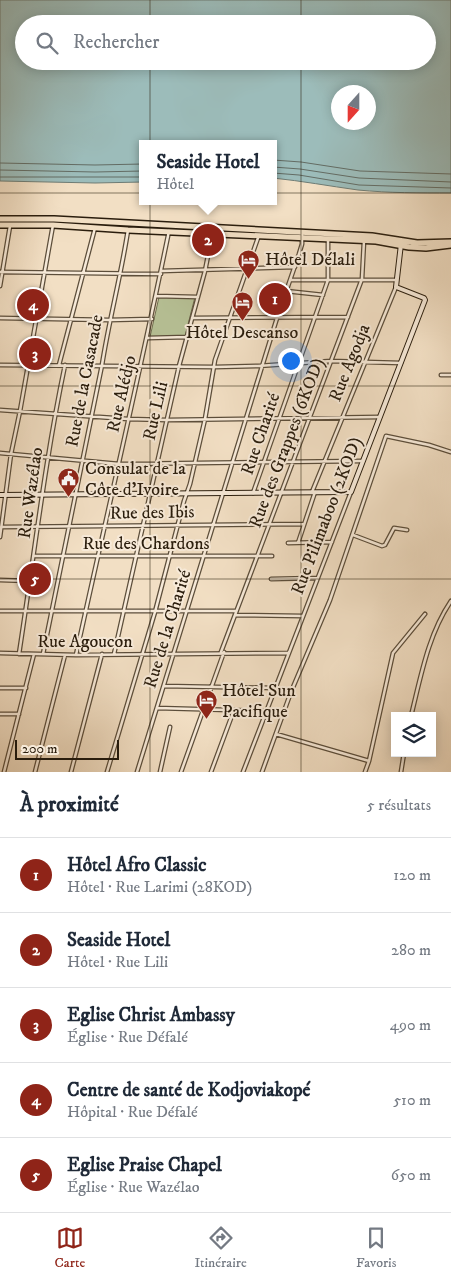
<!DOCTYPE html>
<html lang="fr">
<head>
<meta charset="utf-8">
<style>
  body { margin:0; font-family:"IM FELL DW Pica",serif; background:#f2f2f3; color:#1f2937 }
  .controls { position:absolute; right:15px; bottom:15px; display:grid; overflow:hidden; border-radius:0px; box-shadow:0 2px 12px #0003 }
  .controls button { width:45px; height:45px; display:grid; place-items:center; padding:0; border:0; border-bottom:1px solid #e0e1e3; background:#fff; color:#1f2937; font:25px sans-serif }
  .compass { position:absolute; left:331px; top:85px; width:45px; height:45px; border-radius:50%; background:#fff; box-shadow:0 2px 12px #0003; rotate:201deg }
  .scale { position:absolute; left:15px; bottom:12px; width:104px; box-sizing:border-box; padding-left:5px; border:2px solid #2a1d0d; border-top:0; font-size:14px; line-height:18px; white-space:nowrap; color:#2a1d0d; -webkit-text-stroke:4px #f7ead9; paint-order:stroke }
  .you { position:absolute; left:290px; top:360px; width:18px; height:18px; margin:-12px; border:4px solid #fff; border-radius:50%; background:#1a73e8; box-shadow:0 0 0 8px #1a73e833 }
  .badge { display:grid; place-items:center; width:32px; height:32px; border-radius:50%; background:#8f2418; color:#fff; font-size:16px; font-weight:700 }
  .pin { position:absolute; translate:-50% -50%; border:2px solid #fff; box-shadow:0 1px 5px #0006 }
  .popup { position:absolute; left:139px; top:140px; width:138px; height:65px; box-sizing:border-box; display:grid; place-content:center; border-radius:0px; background:#fff; filter:drop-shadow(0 1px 4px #0005); font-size:16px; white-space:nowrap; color:#747a83 }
  .popup b { font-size:19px; color:#1f2937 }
  .popup::after { content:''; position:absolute; left:50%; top:100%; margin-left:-10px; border:10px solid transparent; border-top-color:#fff }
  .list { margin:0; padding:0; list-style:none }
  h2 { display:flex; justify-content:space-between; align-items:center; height:65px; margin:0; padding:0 20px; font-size:21px }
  h2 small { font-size:16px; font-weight:400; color:#747a83 }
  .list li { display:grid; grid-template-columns:32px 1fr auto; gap:15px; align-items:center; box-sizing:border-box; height:75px; padding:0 20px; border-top:1px solid #e0e1e3 }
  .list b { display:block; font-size:19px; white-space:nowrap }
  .list p { margin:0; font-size:16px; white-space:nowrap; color:#747a83 }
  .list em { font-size:16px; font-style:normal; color:#747a83 }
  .icon { flex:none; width:28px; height:28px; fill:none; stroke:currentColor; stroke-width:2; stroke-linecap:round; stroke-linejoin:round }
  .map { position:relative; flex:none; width:451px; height:772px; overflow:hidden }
  .search { position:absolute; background:#fff; box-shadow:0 2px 12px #0003; left:15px; right:15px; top:15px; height:55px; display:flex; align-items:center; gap:12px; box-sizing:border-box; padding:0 18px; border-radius:28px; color:#747a83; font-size:19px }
  .sheet { height:440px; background:#fff }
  nav { display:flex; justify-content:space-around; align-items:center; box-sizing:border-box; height:70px; border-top:1px solid #e0e1e3; background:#fff; font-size:14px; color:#747a83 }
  nav a { display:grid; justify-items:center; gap:2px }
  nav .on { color:#8f2418 }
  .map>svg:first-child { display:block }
  .green { fill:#b7c297; stroke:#707052 }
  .water { fill:#9cbcba; stroke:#6e7c75; fill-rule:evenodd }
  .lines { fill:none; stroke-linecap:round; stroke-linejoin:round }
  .shore { stroke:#636c64; stroke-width:1 }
  .street-casing { stroke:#5c4e3b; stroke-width:5 }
  .secondary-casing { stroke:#2a1d0d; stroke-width:6 }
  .highway-casing { stroke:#2a1d0d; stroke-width:8 }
  .street { stroke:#f7ead9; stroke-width:2.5 }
  .secondary { stroke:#f7ead9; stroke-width:4 }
  .highway { stroke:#f2dfc4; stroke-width:5 }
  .grid { fill:none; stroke:#2a1d0d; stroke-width:1; stroke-opacity:0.55 }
  .labels { text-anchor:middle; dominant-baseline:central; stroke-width:4; stroke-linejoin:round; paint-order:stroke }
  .poi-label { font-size:18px; fill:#2a1d0d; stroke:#f7ead9; text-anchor:start }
  .street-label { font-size:18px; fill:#2a1d0d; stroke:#f7ead9 }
</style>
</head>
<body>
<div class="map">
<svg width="451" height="772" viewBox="0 0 451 772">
  <rect width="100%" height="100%" fill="#f2dfc4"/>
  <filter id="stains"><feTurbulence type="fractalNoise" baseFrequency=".004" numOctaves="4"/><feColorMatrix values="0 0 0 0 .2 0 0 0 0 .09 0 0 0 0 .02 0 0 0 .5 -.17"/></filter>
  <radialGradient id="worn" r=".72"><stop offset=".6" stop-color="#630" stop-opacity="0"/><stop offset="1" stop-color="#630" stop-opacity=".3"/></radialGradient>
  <path class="green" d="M159,297H195L185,336L150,337Z"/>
  <path class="water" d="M0,0H451V193C420,193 389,193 358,190C329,186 302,181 273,178V144H143V182L95,183L0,181ZM24,24H427V61H24ZM338,92H368V122H338Z"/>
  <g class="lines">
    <path class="shore" d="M273,160L301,162L360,171L451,174
      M0,163L95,165L143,164
      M273,167L300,169L359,178L451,182
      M0,170L95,172L143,171
      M273,173L299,175L359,185L451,188
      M0,177H143"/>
    <defs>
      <path id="street" d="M161,271L295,267
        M0,272L161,274
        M292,280H396
        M0,286L10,226
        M286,291L323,295
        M156,296L198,297
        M0,318L109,320L152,319
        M192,318L348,317
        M148,338L187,337
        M0,365L215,367L258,366L331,361L401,363
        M59,365L95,228
        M441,375H451
        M0,410L128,419L167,420L380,417
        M0,453L119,464L363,461
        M312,492L396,287
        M253,493L328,280V240
        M1,527L304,524
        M353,535L382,546L385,545L394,528L407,530
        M0,537L11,454L20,411L53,225
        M288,543L332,542
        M298,543L315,492
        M34,556H272
        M271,579L318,578
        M0,580L30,581
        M0,611H236
        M235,615L303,616
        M221,652L362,279L364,241
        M0,653L76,655L288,653
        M19,654C34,557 45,460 65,365
        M43,654L102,365C109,320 121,276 128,230
        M114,654L179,366L205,271L212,235
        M76,655C107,514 140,373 169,231
        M164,686L275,688
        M0,688H26
        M157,708L267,711
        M0,714H19
        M411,716C421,676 428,635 451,601
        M276,734L369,761L365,772
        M369,761L393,653L425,614
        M4,772L34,654
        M35,772L65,655
        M71,772L102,654
        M107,772L155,612L184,501L190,484L205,419L215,360L259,235
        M137,772L277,318L299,254L302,244V232
        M160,772L170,727
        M181,772L224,652
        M211,772L234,710
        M243,772L351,492
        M262,772L291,692L330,600L386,436L429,445L451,452
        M401,772L404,753"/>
      <path id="secondary" d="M0,495L351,492L425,300L424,298L396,287L401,244"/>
      <path id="highway" d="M0,219H54L372,236L417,243L451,242
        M0,225H53L128,230L376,241L409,247L426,248L451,245"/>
    </defs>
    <use href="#street" class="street-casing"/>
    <use href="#secondary" class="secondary-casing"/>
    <use href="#highway" class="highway-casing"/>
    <use href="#street" class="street"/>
    <use href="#secondary" class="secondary"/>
    <use href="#highway" class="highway"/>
  </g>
  <path class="grid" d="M150,0V24M301,0V24M150,61V772M301,61V772M0,193H451M0,386H451M0,579H451"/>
  <defs>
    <symbol id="hotel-pin" viewBox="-11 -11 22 30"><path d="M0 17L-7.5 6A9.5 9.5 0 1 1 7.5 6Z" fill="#8f2418" stroke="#f7ead9"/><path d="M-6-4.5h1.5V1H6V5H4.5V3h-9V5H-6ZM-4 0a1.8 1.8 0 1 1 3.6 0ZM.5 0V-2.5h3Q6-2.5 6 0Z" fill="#fff"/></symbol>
    <symbol id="civic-pin" viewBox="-11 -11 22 30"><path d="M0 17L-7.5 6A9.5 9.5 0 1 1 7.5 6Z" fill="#8f2418" stroke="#f7ead9"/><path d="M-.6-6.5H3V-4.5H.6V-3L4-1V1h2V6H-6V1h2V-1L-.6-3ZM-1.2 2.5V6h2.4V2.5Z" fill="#fff"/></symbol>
  </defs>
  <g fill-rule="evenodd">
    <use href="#hotel-pin" x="236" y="248" width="25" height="34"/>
    <use href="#hotel-pin" x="230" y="290" width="25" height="34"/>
    <use href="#civic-pin" x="56" y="466" width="25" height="34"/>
    <use href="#hotel-pin" x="194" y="688" width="25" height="34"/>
  </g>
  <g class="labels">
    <g class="poi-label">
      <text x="265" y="260">Hôtel Délali</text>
      <text x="242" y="333" text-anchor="middle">Hôtel Descanso</text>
      <text x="85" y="469">Consulat de la<tspan x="85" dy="21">Côte d’Ivoire</tspan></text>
      <text x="222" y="691">Hôtel Sun<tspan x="222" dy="21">Pacifique</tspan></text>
    </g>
    <g class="street-label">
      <text transform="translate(350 363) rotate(-68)">Rue Agodja</text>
      <text transform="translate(85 381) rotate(-79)">Rue de la Casacade</text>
      <text transform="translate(122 394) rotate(-77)">Rue Alédjo</text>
      <text transform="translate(156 411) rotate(-77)">Rue Lili</text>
      <text transform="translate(261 434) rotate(-71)">Rue Charité</text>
      <text transform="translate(287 443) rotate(-69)">Rue des Grappes (6KOD)</text>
      <text transform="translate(31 493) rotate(-82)">Rue Wazélao</text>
      <text transform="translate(152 513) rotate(-1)">Rue des Ibis</text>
      <text transform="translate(327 516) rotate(-69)">Rue Pilimaboo (2KOD)</text>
      <text x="146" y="544">Rue des Chardons</text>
      <text transform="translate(168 629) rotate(-73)">Rue de la Charité</text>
      <text x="85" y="642">Rue Agoucon</text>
    </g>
  </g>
  <rect width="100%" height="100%" filter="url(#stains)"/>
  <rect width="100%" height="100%" fill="url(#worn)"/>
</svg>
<div class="controls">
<button><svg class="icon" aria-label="layers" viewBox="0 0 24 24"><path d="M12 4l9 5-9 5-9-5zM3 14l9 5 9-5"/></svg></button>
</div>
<svg class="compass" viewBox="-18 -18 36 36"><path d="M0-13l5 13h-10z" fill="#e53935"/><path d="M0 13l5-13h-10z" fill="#747a83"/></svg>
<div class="scale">200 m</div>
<div class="you"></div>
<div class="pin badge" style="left:275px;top:299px">1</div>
<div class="pin badge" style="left:208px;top:240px">2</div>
<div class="popup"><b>Seaside Hotel</b>Hôtel</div>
<div class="pin badge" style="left:35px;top:354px">3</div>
<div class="pin badge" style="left:33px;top:305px">4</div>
<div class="pin badge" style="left:35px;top:579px">5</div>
<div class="search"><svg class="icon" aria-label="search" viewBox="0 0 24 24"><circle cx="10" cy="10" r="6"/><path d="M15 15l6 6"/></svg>Rechercher</div>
</div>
<section class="sheet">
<h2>À proximité<small>5 résultats</small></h2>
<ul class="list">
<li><span class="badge">1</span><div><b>Hôtel Afro Classic</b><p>Hôtel · Rue Larimi (28KOD)</p></div><em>120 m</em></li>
<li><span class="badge">2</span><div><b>Seaside Hotel</b><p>Hôtel · Rue Lili</p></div><em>280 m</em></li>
<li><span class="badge">3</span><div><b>Eglise Christ Ambassy</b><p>Église · Rue Défalé</p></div><em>490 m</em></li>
<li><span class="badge">4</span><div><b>Centre de santé de Kodjoviakopé</b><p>Hôpital · Rue Défalé</p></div><em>510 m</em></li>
<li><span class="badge">5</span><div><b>Eglise Praise Chapel</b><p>Église · Rue Wazélao</p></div><em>650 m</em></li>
</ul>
</section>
<nav>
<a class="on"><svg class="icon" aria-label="map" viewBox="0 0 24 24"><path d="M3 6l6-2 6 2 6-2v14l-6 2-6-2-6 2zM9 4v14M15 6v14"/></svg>Carte</a>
<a><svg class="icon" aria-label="directions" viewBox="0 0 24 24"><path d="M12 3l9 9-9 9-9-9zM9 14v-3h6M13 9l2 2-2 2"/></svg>Itinéraire</a>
<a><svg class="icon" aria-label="saved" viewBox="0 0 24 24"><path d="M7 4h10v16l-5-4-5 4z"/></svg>Favoris</a>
</nav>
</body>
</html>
